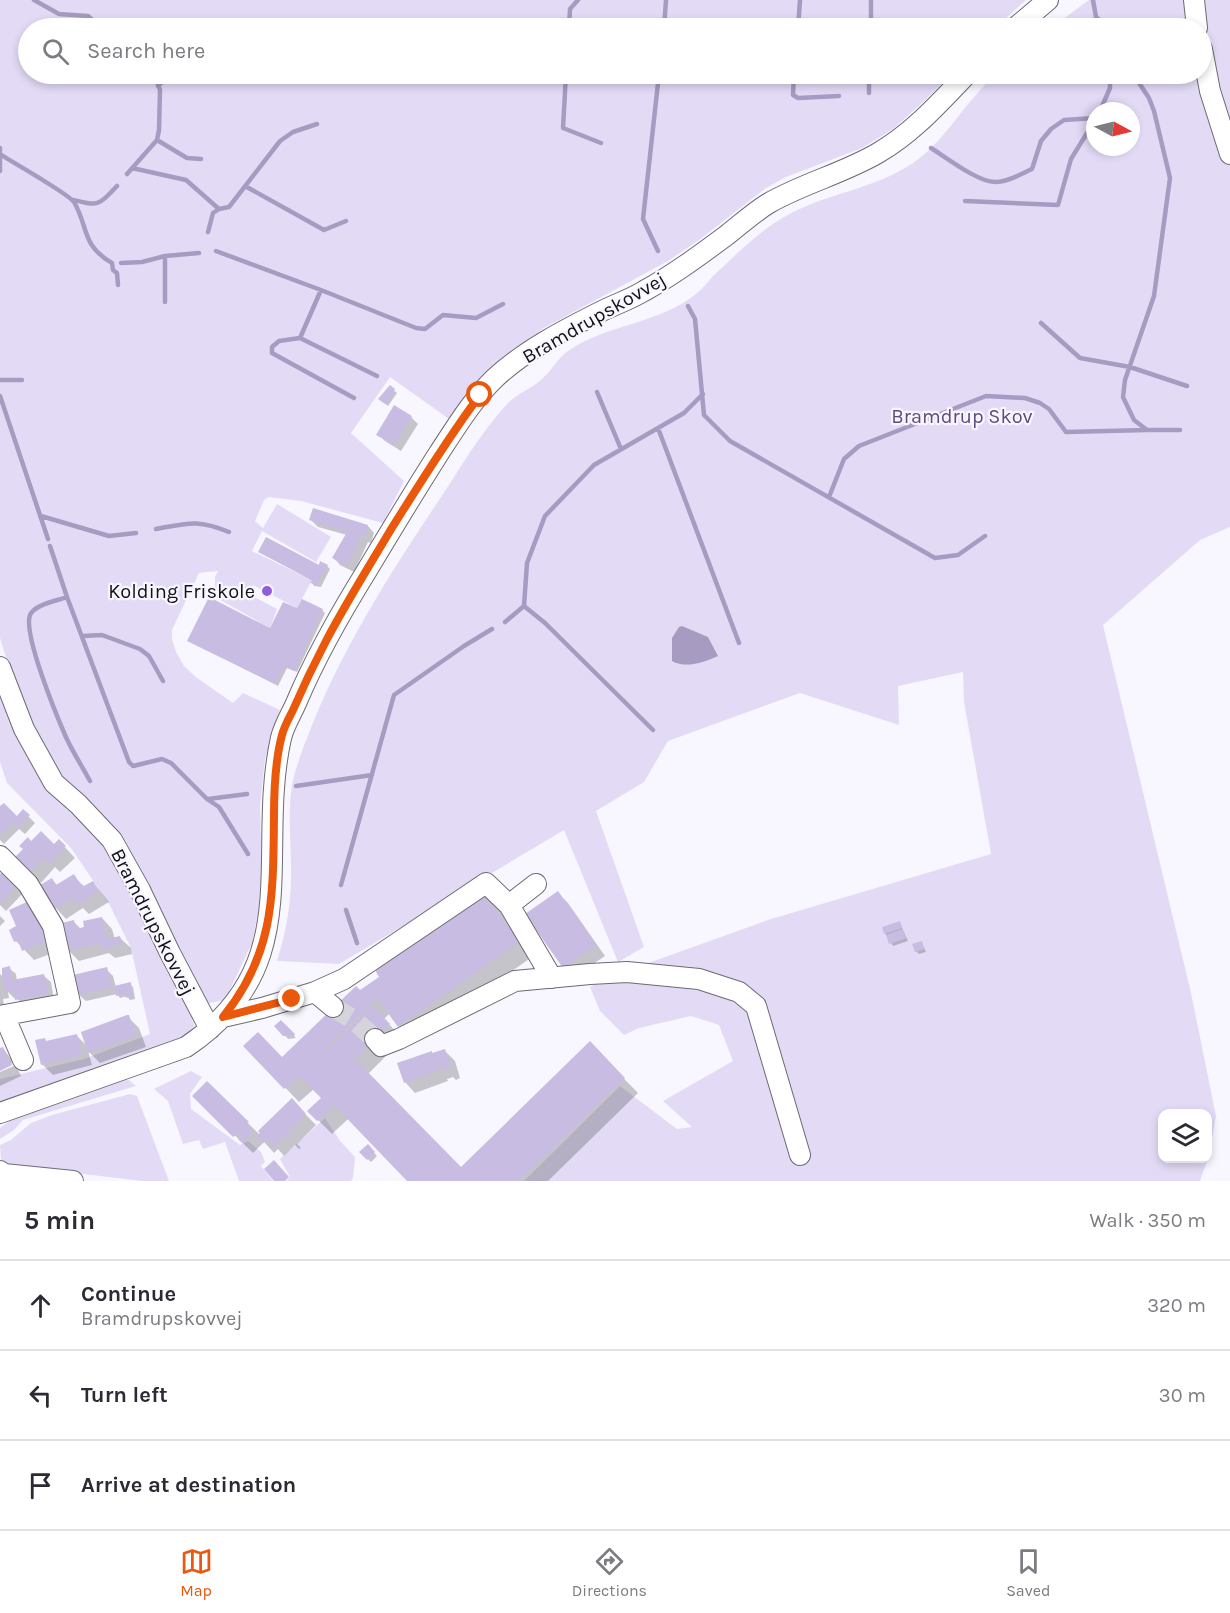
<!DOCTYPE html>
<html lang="en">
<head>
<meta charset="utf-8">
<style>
  body { margin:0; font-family:Karla,sans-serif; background:#f2f2f3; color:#2b2b33 }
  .controls { position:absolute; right:18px; bottom:18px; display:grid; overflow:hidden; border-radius:12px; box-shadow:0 3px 9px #0003 }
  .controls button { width:54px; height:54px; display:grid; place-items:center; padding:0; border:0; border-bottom:2px solid #e1e1e2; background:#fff; color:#2b2b33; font:30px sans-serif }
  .compass { position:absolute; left:1086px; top:102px; width:54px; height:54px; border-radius:50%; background:#fff; box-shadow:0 3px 9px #0003; rotate:97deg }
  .stop { position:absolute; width:18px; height:18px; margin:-14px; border:4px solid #ea580c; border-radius:50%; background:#fff }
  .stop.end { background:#ea580c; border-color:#fff; box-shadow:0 2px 6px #0008 }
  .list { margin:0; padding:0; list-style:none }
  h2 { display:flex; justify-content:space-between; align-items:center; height:78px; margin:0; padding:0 24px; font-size:26px }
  h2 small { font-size:20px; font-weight:400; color:#7c7c81 }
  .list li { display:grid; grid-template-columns:39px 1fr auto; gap:18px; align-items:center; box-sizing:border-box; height:90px; padding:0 24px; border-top:2px solid #e1e1e2 }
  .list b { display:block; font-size:22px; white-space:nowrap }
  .list p { margin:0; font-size:20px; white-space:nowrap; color:#7c7c81 }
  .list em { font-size:20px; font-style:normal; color:#7c7c81 }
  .icon { flex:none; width:33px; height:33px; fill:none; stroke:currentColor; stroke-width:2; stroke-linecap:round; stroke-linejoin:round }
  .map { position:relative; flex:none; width:1230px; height:1181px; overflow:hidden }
  .search { position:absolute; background:#fff; box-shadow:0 3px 9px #0003; left:18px; right:18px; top:18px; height:66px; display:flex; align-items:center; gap:15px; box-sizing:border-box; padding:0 21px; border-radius:33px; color:#7c7c81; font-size:22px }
  .sheet { height:348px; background:#fff }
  nav { display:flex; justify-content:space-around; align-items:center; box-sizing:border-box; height:84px; border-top:2px solid #e1e1e2; background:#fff; font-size:16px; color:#7c7c81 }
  nav a { display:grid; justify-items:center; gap:3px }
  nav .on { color:#ea580c }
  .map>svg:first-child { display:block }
  .green { fill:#e3dbf6; fill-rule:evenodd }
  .water { fill:#a79bc1 }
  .shadow { fill:#0003 }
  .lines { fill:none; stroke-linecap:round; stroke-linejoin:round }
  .stream { stroke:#a79bc1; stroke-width:4.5 }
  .building { fill:#c8bce3 }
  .minor-tunnel { stroke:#d6d4db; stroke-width:20; stroke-dasharray:20 10; stroke-linecap:butt }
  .minor-casing { stroke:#6d6a73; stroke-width:22 }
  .minor { stroke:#fff; stroke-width:20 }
  .route { stroke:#ea580c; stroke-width:8 }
  .poi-dot { fill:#8f5fd9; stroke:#f8f6fe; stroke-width:2 }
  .labels { text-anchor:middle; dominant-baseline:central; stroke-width:4.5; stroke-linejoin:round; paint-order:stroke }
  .street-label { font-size:20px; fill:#131216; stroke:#f8f6fe }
  .park-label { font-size:20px; fill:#5e4b80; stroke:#f8f6fe }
  .poi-label { font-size:20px; fill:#131216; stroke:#f8f6fe; text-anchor:end }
</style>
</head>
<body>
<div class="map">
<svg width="1230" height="1181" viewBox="0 0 1230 1181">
  <rect width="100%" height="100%" fill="#f8f6fe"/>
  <path class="green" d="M0,0H1026L995,28H28V74H951L922,103L893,129L862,148L786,177L766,188L699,240L668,261L542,329L489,375L449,419L390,377L351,433L404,481L383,523L301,501L269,497L264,500L255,521L263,528L277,504L331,537L316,562L262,531L252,551L312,580L297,608L253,585L249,594L277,609L270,628L215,597V577L218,571L199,573L172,630V639L176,652L184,666L197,678L233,703L243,693L280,710L265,759L260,806L262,882L260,903L252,943L225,1000L210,1003L197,995L146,888L51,768L15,687L0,638Z
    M1089,0H1230V527L1200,540L1103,625L1191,993L1216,1116L1208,1158L1200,1181H524L620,1086L677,1129L692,1127L663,1101L733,1061L719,1025L691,1016L639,1028L624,1035L600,1011L590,987L604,979L771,919L991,854L964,702L963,672L898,686L899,725L800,693L668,741L644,782L596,811L644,947L618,962L564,830L339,964L277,961C285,935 290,911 291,883C292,850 287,818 292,785C295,770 301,753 307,738C339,654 387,578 437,503C460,469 480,433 508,403C518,393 533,388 543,378C552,370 558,358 568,351C607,324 659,324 696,294C702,289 708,282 713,276C735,256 758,232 784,217C825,193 873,190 913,163C947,140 965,100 997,74H1202V28H1051ZM1095,111H1131V147H1095ZM1162,1114H1208V1158H1162Z
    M0,682L31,758L104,841L188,1005L195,1028L188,1037L0,1104V1079L84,1059L150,1034L131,948L109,904L71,848L7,783L0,762Z
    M191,1071L202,1077L190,1094L191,1109L240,1145L248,1141L261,1152L265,1162L261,1166L273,1181H239L225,1142L203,1149L199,1140L183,1144L168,1101L154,1089Z
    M120,1079L129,1080L136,1086L23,1120L14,1130L0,1139V1128L14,1118Z
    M130,1094L137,1096L169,1181H143L7,1165L1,1159L0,1145L11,1140L31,1123L52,1115Z
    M325,1118L340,1141L355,1157L353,1178L351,1181H286L290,1177L280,1159Z"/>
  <path class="water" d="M682,626L708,637L718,656C705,662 686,669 672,661V638L679,627Z"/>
  <path class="shadow" d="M390,387L397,393L388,406L383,402Z
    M411,417L418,424L401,451L385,441L378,434Z
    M311,520L368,526L374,533L371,543L368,542L354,572L340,565L334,558L347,535L318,527Z
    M260,552L319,567L327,566L330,569L321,587L314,586L312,583L313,581Z
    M322,610L325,613L297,672L287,668L278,686L189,640L271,630Z
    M0,809L17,818L23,811L35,823L25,834L19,829L4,844L0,840Z
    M59,841L75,858L60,872L55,867L41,883L16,858L31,843L54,846Z
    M4,872L24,892L6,911L0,905V876Z
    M73,876L85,887L93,882L109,902L89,914L83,908L66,919L56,908L52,880L58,886Z
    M483,893L497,907L532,957L413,1040L399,1026L390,1013L384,1019L403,1039L368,1074L461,1169L590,1044L638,1093L548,1181H409L348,1119L332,1134L309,1111L323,1098L314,1089L299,1102L245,1046L282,1059L360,992L382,977Z
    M558,893L568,903L605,956L574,977L564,967Z
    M29,903L56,952L34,960L16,941L18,927Z
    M0,916L5,921L0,926Z
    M102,918L112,929L115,939L120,938L131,948L132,954L115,958L109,953L79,961L68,950L74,922L81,929Z
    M900,923L908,941L893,946L885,933Z
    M922,943L926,952L919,954L916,951Z
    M9,968L16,974L17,981L44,976L51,982L54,1000L24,1006L16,997L14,998L8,992L9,998L3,999L5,1011L0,1012V974L5,979Z
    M106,969L113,976L116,987L130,984L133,987L135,999L130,1000L127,996L120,998L117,994L86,1001L79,995Z
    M128,1017L139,1028L146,1047L100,1063L88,1051L92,1065L53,1075L42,1064L47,1042L76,1035L88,1047Z
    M281,1022L296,1038L288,1039L285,1035Z
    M3,1049L14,1062L0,1069V1050Z
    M445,1051L455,1061L460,1078L456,1080L453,1077L447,1079L448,1081L415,1093L405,1082L433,1055Z
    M16,1065L21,1076L0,1086V1072Z
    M207,1083L260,1135L292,1101L316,1125L297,1144L301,1148L299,1149L295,1145L284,1156L278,1149L274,1153L264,1142L253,1153L194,1096Z
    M368,1146L377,1156L371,1162L361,1152Z"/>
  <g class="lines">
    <path class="stream" d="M34,0L59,14L88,16L102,28
      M1093,0L1096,17L1109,28
      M569,28L570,9L578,0
      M664,28L666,0
      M798,28L800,0
      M871,28V0
      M566,74L563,128L601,143
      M794,74L793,95L798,98L839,96
      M1133,74L1149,98L1154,111L1170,178L1154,296L1125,380L1123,397L1134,420L1147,430H1180
      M158,86L163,81L180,74
      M869,93V74
      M1100,111L1110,88V74
      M157,140L187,158L201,159
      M0,148V171
      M931,148C947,158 978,182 995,182C1008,182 1021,174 1032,169L1041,141L1051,129L1064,120L1095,118
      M0,154C12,162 69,194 74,202C89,228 81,245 112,263L113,270L117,273L118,285
      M132,168L186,180L219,209L229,207L280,141L293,132L317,124
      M127,174L157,140L159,130L160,90L157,82L148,74
      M245,186L324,230L346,221
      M73,200C99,206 98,206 117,186
      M965,201L1058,205L1071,159L1095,120
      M208,232L213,213L219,209
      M216,251L321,290L416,328L425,329L443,315L476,318L503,304
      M658,251L643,219L659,74
      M165,256V302
      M121,263L142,262L165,256L199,253
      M321,290L300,338L279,341L272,347V353L354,398
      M688,306L695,319L704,415L730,441L935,558L958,555L985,536
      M1041,323L1080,358L1130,367L1187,386
      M300,338L377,376
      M0,380H22
      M597,392L621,449
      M0,396L48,539
      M658,428L739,643
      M829,497L844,459L859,446L986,396L1025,398L1040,403L1049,409L1066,432L1147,430
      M41,516L109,536L136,533
      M156,529C188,523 198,519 229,532
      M50,546L67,597L129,762L133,766L162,759L171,763L207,799L219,807L248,854
      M67,597C57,601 35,604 30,615C23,634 56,714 65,735C72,751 82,766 90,781
      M505,622L524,606
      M83,636L102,635L140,649L149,656L163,681
      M653,730L545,623L524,606L527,563L545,516L594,465L684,413L703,394
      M296,786L372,775
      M208,799L247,794
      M341,885L394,695L464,646L492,629
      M346,910L357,943"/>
  </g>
  <path class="building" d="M390,385L395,389L385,404L378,399Z
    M394,405L412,416L394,445L376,435Z
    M313,508L368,525L365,537L361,536L347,566L332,558L347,532L309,520Z
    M266,537L319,565L320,561L328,565L318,584L310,583L312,580L258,552Z
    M209,597L270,628L283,602L297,608L302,599L323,609L294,671L284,666L275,684L187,641Z
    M4,803L17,816L23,809L30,815L17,828L12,823L0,835V806Z
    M41,831L54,844L59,839L66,846L49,863L44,858L29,873L14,858L23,849L19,846L28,837L31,841Z
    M4,870L18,885L0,903V874Z
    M74,874L82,887L93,881L99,891L77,905L73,898L55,909L40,885L52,878L56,885Z
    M483,891L519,942L398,1027L377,998L325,1049L326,1051L372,1005L390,1024L345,1069L356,1060L461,1167L590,1041L625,1078L519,1181H407L334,1105L317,1121L307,1111L321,1098L299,1076L284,1089L243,1046L258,1032L282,1057L356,986L360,990L379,977L374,968Z
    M558,891L596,945L563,968L525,914Z
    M29,901L47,941L22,951L19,943L23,941L22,939L14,942L9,930L16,926L9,910Z
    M102,917L107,939L120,936L122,944L103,949L101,943L67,951L62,923L74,920L76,929L84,927L83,921Z
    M900,921L902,928L884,934L882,927Z
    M903,929L906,938L889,944L886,935Z
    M922,941L924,949L915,952L912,944Z
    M10,966L12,980L44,974L49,994L15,1000L13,990L6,992L2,976V968Z
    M107,967L112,987L78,995L73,975Z
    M131,982L132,996L126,998L125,994L116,996L114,986Z
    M127,1015H129L136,1036L88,1053L81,1032Z
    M281,1020L295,1034L294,1036H283L274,1026Z
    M77,1034L82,1055L41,1065L35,1040L45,1038L46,1041Z
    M3,1047L12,1065L0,1071V1048Z
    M445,1049L451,1068L444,1070L443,1067L437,1069L438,1071L404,1083L397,1063L432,1051V1053Z
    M207,1081L249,1122L247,1123L253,1132L242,1143L238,1139L243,1135L239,1132L233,1137L192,1096Z
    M292,1098L306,1114L287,1132L291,1136L288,1140L284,1136L273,1146L267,1140L263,1143L256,1136L260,1133L258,1131Z
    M368,1144L375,1152L367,1160L359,1152Z
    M274,1160L289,1177L285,1181H274L264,1169Z"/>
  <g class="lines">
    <path class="minor-tunnel" d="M333,1007L354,1020L375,1039"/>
    <defs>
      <path id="minor" d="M1194,0L1197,28
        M1015,28L1048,0
        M1202,49L1210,91L1230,154
        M0,667L24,729L54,783L78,804L112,840L140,890L170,953L210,1029
        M0,856L28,884L53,926L70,1003L0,1016
        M536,884L509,905L552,978
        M315,992L344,979L486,883L509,905
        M4,1015L23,1060
        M223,1017L262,1008L315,992L333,1007
        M375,1039L381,1046L399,1039L515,981L590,974L627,972L699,979L739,992L756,1006L800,1155
        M0,1113L186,1047C309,965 255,855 281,738C284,725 292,713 297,701C316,656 340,614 366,572C390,532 414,492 439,453C456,427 473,399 495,378C525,350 566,329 602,311C616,304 631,299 644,291C673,275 700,255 727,235C741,224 754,212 769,203C804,183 844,173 878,153C913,133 940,102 967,74
        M0,1171L4,1174L73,1181"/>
    </defs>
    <use href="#minor" class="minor-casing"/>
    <use href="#minor" class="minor"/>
  </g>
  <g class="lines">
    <path class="route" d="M292,999L223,1017C275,953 273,895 274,816C274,790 275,761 282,735C284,727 289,718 293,710C303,687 314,664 326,641C346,603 368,568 390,531C419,485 447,439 480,395"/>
  </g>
  <circle class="poi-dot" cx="267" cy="591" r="6"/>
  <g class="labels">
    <g class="street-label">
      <text transform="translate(594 318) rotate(-30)">Bramdrupskovvej</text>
      <text transform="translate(153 922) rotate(63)">Bramdrupskovvej</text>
    </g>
    <g class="park-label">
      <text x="962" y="416">Bramdrup Skov</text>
    </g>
    <g class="poi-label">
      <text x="255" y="591">Kolding Friskole</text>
    </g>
  </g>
</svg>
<div class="controls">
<button><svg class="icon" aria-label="layers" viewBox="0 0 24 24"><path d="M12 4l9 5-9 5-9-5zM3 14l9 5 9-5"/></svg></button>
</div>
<svg class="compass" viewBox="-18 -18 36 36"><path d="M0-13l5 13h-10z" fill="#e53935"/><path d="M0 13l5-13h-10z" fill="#7c7c81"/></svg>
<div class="stop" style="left:480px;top:395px"></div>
<div class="stop end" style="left:292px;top:999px"></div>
<div class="search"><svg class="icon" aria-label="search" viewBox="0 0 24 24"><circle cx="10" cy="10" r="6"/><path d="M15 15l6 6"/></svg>Search here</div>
</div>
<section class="sheet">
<h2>5 min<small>Walk · 350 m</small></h2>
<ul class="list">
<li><svg class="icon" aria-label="ahead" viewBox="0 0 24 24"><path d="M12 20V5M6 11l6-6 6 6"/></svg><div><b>Continue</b><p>Bramdrupskovvej</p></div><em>320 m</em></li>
<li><svg class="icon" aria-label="left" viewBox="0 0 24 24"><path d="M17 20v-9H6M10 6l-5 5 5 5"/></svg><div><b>Turn left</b></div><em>30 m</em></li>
<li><svg class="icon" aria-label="arrive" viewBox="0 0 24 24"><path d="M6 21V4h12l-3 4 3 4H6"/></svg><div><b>Arrive at destination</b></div></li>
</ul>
</section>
<nav>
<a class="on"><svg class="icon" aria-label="map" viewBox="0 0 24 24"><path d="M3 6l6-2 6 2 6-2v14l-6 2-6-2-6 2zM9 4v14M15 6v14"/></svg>Map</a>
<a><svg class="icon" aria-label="directions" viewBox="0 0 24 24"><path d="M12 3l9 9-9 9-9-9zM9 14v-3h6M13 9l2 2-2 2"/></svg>Directions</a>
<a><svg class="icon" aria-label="saved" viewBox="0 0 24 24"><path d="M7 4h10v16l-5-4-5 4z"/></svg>Saved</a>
</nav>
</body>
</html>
